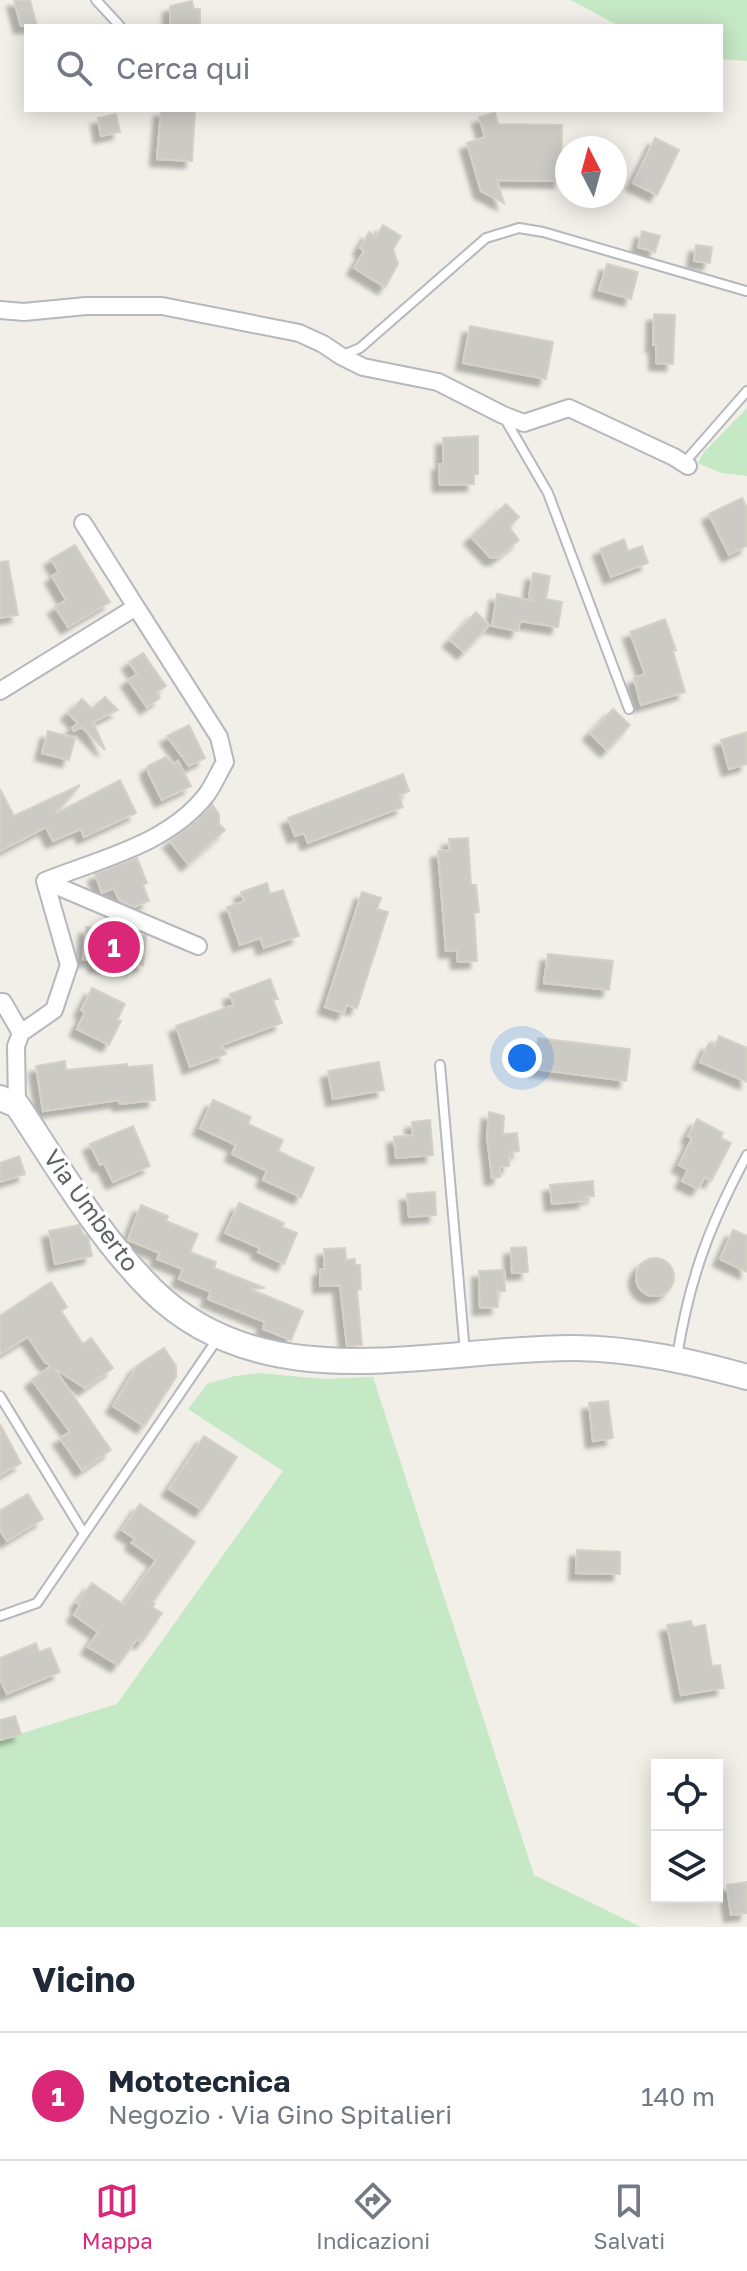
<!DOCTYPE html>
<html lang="it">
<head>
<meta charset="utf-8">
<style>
  body { margin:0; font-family:"Golos Text",sans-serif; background:#f6f6f7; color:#1f2937 }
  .controls { position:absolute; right:24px; bottom:24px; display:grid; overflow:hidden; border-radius:0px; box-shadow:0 4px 20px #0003 }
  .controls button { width:72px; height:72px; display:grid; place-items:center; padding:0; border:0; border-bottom:2px solid #e0e1e3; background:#fff; color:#1f2937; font:40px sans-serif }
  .compass { position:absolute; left:555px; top:136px; width:72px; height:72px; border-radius:50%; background:#fff; box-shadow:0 4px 20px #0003; rotate:354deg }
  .you { position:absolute; left:522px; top:1058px; width:28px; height:28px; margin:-20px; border:6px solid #fff; border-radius:50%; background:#1a73e8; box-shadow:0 0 0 12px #1a73e833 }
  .badge { display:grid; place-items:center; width:52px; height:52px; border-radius:50%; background:#db2777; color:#fff; font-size:26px; font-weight:700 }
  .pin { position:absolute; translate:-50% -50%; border:4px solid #fff; box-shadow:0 2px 8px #0006 }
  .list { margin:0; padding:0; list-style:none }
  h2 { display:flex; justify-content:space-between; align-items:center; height:104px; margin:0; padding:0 32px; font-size:34px }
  h2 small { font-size:26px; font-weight:400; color:#747a83 }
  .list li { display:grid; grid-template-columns:52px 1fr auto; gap:24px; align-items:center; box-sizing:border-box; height:128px; padding:0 32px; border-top:2px solid #e0e1e3 }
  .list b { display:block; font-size:30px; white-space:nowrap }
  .list p { margin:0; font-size:26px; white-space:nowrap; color:#747a83 }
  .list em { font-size:26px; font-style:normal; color:#747a83 }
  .icon { flex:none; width:44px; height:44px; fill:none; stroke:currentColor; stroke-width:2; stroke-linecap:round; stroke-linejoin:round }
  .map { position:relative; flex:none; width:747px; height:1927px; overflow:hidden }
  .search { position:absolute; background:#fff; box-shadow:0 4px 20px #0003; left:24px; right:24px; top:24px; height:88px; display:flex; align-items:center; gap:20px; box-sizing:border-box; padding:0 28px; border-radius:0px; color:#747a83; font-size:30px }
  .sheet { height:232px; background:#fff }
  nav { display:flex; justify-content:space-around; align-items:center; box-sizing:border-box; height:112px; border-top:2px solid #e0e1e3; background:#fff; font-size:22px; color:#747a83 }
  nav a { display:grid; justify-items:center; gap:4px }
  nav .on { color:#db2777 }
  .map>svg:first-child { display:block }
  .green { fill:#c5e8c5 }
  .building { fill:#cccac5; stroke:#d6d1c6; stroke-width:2; filter:url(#shadow) }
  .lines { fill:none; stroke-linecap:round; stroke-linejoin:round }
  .service-casing { stroke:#b5b8bc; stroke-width:12 }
  .minor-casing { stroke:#b5b8bc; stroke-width:20 }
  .secondary-casing { stroke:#b6babf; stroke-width:28 }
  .service { stroke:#fff; stroke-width:8 }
  .minor { stroke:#fff; stroke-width:16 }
  .secondary { stroke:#fff; stroke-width:24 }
  .labels { text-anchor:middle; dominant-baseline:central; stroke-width:7; stroke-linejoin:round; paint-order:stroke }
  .street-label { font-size:24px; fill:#5f6368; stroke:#fff }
</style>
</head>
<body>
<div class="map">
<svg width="747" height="1927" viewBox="0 0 747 1927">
  <defs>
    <filter id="shadow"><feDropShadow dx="-7" dy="7" stdDeviation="2" flood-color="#0004"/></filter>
  </defs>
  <rect width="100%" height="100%" fill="#f1efe8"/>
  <path class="green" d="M571,0H747V61L721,59V26H619Z
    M747,408V476L721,473L698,463L704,452Z
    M260,1373L323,1379L373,1377L534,1875L641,1927H0V1740L117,1704L283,1471L188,1409L207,1384L235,1376Z"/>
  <path class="building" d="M14,0H30L37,26H21Z
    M192,1L194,9H200V26H170V6Z
    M161,110L195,111L192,161L157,159Z
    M495,113L498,124L562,125L561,181L497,180L504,203L481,191L467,143L485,137L479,117Z
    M116,114L120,132L101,136L98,118Z
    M655,138L679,150L657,195L633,183Z
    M383,225L401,236L393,249L398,264L385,287L354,268L364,251L360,248L369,232L376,237Z
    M642,231L660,236L655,252L638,247Z
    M696,245L712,247L710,263L694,261Z
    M607,264L638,272L631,299L599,290Z
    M654,314L675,315L673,364L656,363V345H653Z
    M470,326L553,342L546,379L463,363Z
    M478,436V474H474V484L440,485L439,464H443V438Z
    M742,498L747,508V546L729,555L709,514Z
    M506,504L519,517L509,527L519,540L497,558H491L471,537Z
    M624,539L628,551L642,546L648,563L611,577L600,549Z
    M75,545L110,602L68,627L55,607L66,600L52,576L59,572L51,559Z
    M8,561L18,615L0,618V562Z
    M533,573L550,576L546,599L562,602L558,627L520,621L518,631L492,626L497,594L534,601L529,596Z
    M476,612L489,625L464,652L450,640Z
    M665,619L676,650L673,651L685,692L641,705L634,678L645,674L630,632Z
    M143,653L166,686L157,692L160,698L147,707L128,680L137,674L129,662Z
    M105,697L118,710L93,722L105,750L82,727L74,731L72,728L78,723L68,713L82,699L92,709Z
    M613,709L630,725L607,750L590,733Z
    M189,725L205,758L189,766L167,736Z
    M48,731L75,738L69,760L42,753Z
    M747,732V764L729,769L721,740Z
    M166,757L174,765L178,761L191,786L162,800L148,772V766Z
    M403,774L409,791L399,796L403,807L308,843L304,833L295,836L288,818Z
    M120,780L136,813L84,837L81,829L53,841L46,827L0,851V789L14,816L80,785L55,814Z
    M212,804L219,814V824L225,830L188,864L170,841L198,820Z
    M468,838L471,885H476L479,912L474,913L477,961L458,962L457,950L446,951L438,851L450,850L449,839Z
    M137,858L147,883L143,885L149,901L134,907L119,900L114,888L102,893L95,874Z
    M267,883L270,894L283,890L299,936L264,948L260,938L240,945L227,907L244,901L241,892Z
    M362,892L381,898L377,909L388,912L357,1008L347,1005L344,1013L325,1007Z
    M86,927L135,932V934L146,936L143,965L135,964L134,968L95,965V960L83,959Z
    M548,954L613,961L609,990L544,983Z
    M270,979L278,999L273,1000L282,1023L222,1045L226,1054L190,1067L176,1026L234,1005L230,994Z
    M92,988L125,1004L117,1020L121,1021L109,1045L77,1029L85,1012L81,1010Z
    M719,1036L747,1048V1082L700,1062L709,1043L715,1046Z
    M538,1038L630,1049L626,1081L534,1069Z
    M65,1061L66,1070L127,1064V1067L152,1065L155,1100L120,1104L119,1100L43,1111L36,1066Z
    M379,1062L384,1090L333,1099L328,1071Z
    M213,1100L251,1117L248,1124L283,1140L278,1151L314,1168L301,1197L263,1180L267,1171L232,1154L236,1145L200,1128Z
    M489,1112L504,1116L503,1134L517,1133L519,1151L510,1152L509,1166L500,1167V1177L492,1178L487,1136Z
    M697,1119L723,1133L721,1138L731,1143L711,1181L705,1177L698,1189L682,1181L688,1170L679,1165L692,1138L688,1136Z
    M430,1120L433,1155L396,1158L394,1137L413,1135L412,1122Z
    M133,1126L150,1166L113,1182L104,1163L100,1165L90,1144Z
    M19,1156L25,1174L0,1182V1163Z
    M593,1181L594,1196L584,1197L585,1201L552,1204L550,1185Z
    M435,1192L436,1215L409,1217L407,1194Z
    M239,1203L284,1223L282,1227L297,1233L284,1264L258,1252L260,1248L225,1233Z
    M141,1205L168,1216L166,1221L198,1234L190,1252L216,1262L214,1268L265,1288L250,1289L303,1311L291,1340L263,1329L265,1322L208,1299L211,1292L179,1279L183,1269L157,1259L160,1253L128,1240Z
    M79,1225L83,1234L88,1237L92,1256L55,1264L49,1231Z
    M733,1230L747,1236V1272L720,1259Z
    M526,1247L528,1272L512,1273L511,1248Z
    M345,1248L346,1260L355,1259V1265H360L361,1289L357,1290L362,1345L347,1346L340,1285L320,1286V1269H325L324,1249Z
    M636 1277a19 19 0 1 1 38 0a19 19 0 1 1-38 0Z
    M504,1270L505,1291H497L498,1307L480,1308L479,1271Z
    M51,1282L67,1307L61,1311L83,1344L91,1338L113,1368L85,1388L54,1368L111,1450L82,1470L60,1438L70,1432L32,1380L51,1366L45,1362L28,1337L0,1354V1316Z
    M164,1348L176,1366V1377L144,1426L113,1406L137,1366Z
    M608,1401L613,1438L593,1441L589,1403Z
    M0,1424L21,1463L0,1475Z
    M204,1436L237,1457L202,1510L169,1489Z
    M28,1494L43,1519L7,1541L0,1530V1511Z
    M140,1504L195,1542L153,1602L155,1604L152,1607L162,1613L142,1642L137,1639L118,1665L88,1647L98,1632L74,1615L80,1605L77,1603L92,1583L124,1605L156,1560L132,1543L135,1539L122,1530Z
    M577,1550L620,1552V1574L576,1573Z
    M691,1621L693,1627L705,1625L712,1666L720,1665L724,1688L681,1695L667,1625Z
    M36,1643L39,1652L50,1648L60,1672L7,1694L0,1679V1658Z
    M15,1716L21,1734L0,1740V1720Z
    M747,1882V1913L731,1915L727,1885Z"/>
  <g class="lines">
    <defs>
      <path id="service" d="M96,0L120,26
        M341,356L360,348L486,238L519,228L543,232L746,291
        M505,419L548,493L629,709
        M684,463L747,391
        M440,1065L465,1353
        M677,1357C689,1279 710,1224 747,1155
        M0,1396L83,1532
        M0,1616L37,1603L218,1338"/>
      <path id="minor" d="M0,310L24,312L86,306H162L299,333L323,344L341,356L363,367L438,382L503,415L524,423L569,408L674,457L688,466
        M83,523L136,607
        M0,691L136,607L219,737L225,762C219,772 214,784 207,794C169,844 100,859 45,881L69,965L54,1010L21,1033L16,1046L17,1105
        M45,881L198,946
        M0,1002H3L21,1033"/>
      <path id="secondary" d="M0,1098L17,1105C59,1168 98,1236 152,1290C267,1403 434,1347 575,1348C635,1349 689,1361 747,1377"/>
    </defs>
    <use href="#service" class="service-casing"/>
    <use href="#minor" class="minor-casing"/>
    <use href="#secondary" class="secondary-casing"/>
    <use href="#service" class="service"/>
    <use href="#minor" class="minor"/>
    <use href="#secondary" class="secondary"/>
  </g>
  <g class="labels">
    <g class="street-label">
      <text transform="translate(92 1210) rotate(54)">Via Umberto</text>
    </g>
  </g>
</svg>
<div class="controls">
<button><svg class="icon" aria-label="locate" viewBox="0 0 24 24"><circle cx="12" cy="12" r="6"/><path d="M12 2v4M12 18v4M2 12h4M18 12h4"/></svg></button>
<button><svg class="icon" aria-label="layers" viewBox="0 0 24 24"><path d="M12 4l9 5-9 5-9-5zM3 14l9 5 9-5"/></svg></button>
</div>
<svg class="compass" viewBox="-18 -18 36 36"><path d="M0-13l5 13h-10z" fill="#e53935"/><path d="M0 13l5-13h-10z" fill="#747a83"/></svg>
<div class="you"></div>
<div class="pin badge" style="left:114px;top:947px">1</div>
<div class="search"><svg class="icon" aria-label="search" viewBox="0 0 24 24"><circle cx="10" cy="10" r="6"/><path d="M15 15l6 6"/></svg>Cerca qui</div>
</div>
<section class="sheet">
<h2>Vicino<small></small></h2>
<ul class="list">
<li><span class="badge">1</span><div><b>Mototecnica</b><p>Negozio · Via Gino Spitalieri</p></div><em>140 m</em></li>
</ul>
</section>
<nav>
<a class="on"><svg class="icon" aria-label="map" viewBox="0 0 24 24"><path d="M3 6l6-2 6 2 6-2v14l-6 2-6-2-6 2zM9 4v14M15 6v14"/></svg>Mappa</a>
<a><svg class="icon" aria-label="directions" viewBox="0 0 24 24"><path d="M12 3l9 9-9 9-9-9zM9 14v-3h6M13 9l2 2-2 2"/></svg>Indicazioni</a>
<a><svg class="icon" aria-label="saved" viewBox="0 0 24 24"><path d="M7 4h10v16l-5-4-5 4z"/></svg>Salvati</a>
</nav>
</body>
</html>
